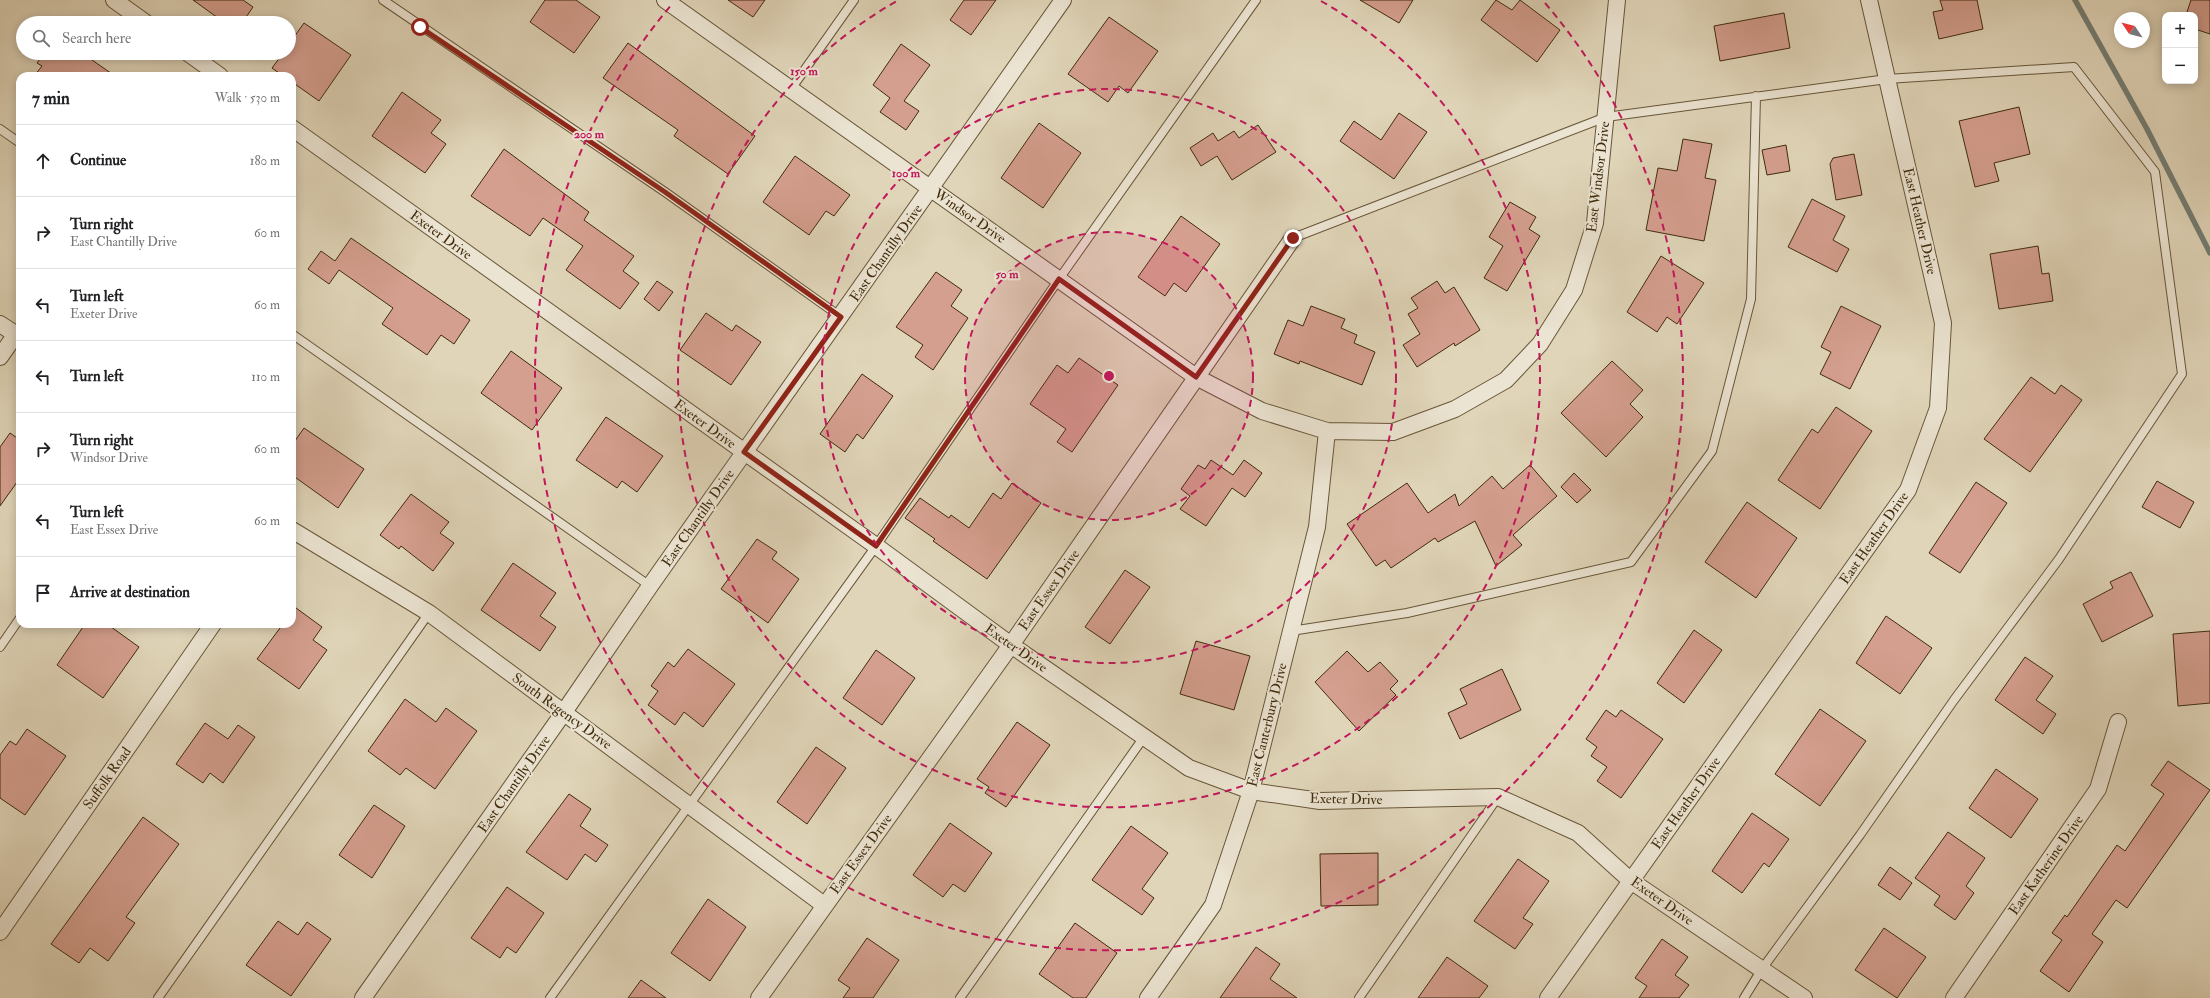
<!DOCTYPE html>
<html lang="en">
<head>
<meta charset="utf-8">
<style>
  body { margin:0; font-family:"IM FELL Double Pica",serif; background:#f2f2f2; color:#202124 }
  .controls { position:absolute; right:12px; top:12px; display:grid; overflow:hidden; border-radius:8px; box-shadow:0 2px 10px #0003 }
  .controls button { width:36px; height:36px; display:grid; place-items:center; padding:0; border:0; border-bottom:1px solid #e0e0e0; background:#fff; color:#202124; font:20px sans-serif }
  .compass { position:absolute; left:2114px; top:12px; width:36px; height:36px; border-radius:50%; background:#fff; box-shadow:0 2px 10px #0003; rotate:305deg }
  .stop { position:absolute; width:12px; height:12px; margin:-9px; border:3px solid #8f2418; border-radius:50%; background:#fff }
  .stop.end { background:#8f2418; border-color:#fff; box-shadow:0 1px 4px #0008 }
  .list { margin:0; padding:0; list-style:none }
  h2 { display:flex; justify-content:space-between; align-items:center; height:52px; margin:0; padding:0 16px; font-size:17px }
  h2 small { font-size:13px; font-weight:400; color:#757577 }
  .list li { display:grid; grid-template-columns:26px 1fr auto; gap:12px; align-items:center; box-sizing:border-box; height:72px; padding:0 16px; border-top:1px solid #e0e0e0 }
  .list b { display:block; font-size:15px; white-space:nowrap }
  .list p { margin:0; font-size:13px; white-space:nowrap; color:#757577 }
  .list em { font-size:13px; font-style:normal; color:#757577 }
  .icon { flex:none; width:22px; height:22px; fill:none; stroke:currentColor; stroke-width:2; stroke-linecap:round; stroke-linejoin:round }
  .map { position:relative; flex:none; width:2210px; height:998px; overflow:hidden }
  .search { position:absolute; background:#fff; box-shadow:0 2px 10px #0003; left:16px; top:16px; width:280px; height:44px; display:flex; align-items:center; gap:10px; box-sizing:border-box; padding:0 14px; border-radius:22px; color:#757577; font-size:15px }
  .panel { position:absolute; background:#fff; box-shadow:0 2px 10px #0003; left:16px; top:72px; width:280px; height:556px; border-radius:12px }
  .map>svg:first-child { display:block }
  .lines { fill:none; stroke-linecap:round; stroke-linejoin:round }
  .stream { stroke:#747e74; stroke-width:5.5 }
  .building { fill:#d59f8f; stroke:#402b0d }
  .service-casing { stroke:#685638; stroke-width:10 }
  .minor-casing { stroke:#685638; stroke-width:18 }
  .service { stroke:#ebe4d2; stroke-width:8 }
  .minor { stroke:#ebe4d2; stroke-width:16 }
  .route { stroke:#8f2418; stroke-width:5 }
  .ring { fill:none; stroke:#c2185b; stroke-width:2; stroke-dasharray:7 5 }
  .labels { text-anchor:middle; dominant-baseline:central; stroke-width:4; stroke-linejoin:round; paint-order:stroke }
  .street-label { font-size:14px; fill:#402b0d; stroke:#ebe4d2 }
  .centre { fill:#c2185b; stroke:#ebe4d2; stroke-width:2 }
  .ring-label { font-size:12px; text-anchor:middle; font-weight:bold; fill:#c2185b; stroke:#ebe4d2; stroke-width:4; stroke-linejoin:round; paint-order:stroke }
</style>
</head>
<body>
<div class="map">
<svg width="2210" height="998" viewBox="0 0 2210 998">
  <rect width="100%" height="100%" fill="#e0d5b9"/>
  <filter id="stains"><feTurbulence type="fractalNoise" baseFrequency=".005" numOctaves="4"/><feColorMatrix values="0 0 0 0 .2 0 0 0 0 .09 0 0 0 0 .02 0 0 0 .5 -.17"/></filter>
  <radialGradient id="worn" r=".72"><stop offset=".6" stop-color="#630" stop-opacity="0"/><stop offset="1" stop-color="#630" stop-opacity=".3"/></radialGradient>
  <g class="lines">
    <path class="stream" d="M2075,0L2147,129L2210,253"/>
  </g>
  <path class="building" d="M193,0H243L253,7L242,23H225Z
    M545,0H576L600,17L574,53L530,22Z
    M728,0H765L753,17Z
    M964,0H996L971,35L950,20Z
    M1360,0H1413L1399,23Z
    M1496,0L1512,10L1520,0L1560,30L1537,62L1481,20Z
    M1940,0H1977L1983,29L1939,39L1933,12L1943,10Z
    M2191,0H2210V34L2195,29V15H2186Z
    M1784,13L1790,48L1720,61L1714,26Z
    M1109,17L1158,51L1128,93L1119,86L1108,102L1068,74Z
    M304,23L351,55L319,101L292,82V76H283L272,68L283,53H289V44Z
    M628,43L755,136L728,174L674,136L678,130L603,78Z
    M901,44L930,65L904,101L919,111L906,130L880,112L890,98L873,85Z
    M44,53H82L115,76H34L42,66L37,63Z
    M402,92L441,120L431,133L446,144L425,173L372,136Z
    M2019,107L2030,154L1994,163L1999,181L1975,187L1959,121Z
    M1399,113L1427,132L1394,179L1340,141L1354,121L1381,140Z
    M1039,123L1081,153L1043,208L1001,178Z
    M1258,125L1276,152L1232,180L1217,156L1201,166L1190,148L1213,133L1218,141L1234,131L1239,138Z
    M1683,139L1712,144L1705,178L1716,180L1704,241L1646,230L1658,168L1677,171Z
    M1786,145L1790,171L1767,175L1762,150Z
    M504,149L589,212L584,220L634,256L623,271L639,283L620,309L566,270L583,246L543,218L530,236L471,196Z
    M1854,154L1862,195L1836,200L1830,164L1833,158Z
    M795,156L850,195L834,216L826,211L809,235L763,202Z
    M1812,199L1845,216L1833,240L1849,249L1837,272L1788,247Z
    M1510,202L1536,217L1529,229L1540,236L1507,291L1484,278L1503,246L1489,237Z
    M1181,216L1220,244L1186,292L1174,283L1165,296L1138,277Z
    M351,238L470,320L454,344L441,335L427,355L382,324L393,308L339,270L329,284L308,269L321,251L335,261Z
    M2038,246L2042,274L2049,273L2053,301L1999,309L1990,254Z
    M1661,256L1704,283L1677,324L1667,317L1657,332L1627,312Z
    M936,272L962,290L951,306L968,318L933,370L915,357L923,345L896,327Z
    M657,281L673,292L659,311L644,299Z
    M1437,281L1445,293L1454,287L1480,330L1455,346L1454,343L1417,367L1403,345L1420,334L1408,314L1418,308L1411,298Z
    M1311,306L1345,319L1341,328L1357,335L1354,343L1375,352L1362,385L1300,361L1299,364L1274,354L1288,320L1303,326Z
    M1841,306L1881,326L1850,389L1820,374L1831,352L1821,347Z
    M706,313L732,331L736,325L761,342L731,385L680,350Z
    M511,351L562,388L532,430L481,393Z
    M1079,358L1118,385L1072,452L1057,442L1066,429L1030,404L1057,365L1068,373Z
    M1612,361L1643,390L1630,404L1643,417L1606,457L1561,413Z
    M862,374L893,396L863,439L857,434L845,452L820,434Z
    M2031,377L2055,394L2061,385L2082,400L2030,472L1984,439Z
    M1836,407L1872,431L1820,509L1778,480L1812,429L1818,433Z
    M606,417L663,456L637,492L622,481L617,488L576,460Z
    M304,428L364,469L338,508L292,475V445Z
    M10,433L20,440V478L0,506V447Z
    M1211,460L1233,475L1244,460L1262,473L1245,497L1232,488L1206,526L1180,509L1190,496L1181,489L1198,465L1205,469Z
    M1530,465L1557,496L1513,535L1522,545L1496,566L1475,521L1438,542L1435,538L1391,568L1385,560L1376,566L1347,524L1407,483L1428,513L1455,494L1459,506L1492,476L1503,489Z
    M1574,473L1591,490L1577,503L1561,487Z
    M2157,481L2194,502L2180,528L2142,507Z
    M1976,482L2007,503L1960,573L1929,553Z
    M1012,483L1041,503L987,579L933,541L935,539L905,518L920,498L949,518L951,515L969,528L993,493L1001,499Z
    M411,494L449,522L440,533L454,543L433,571L401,546L399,549L380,535Z
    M1747,502L1797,538L1756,598L1705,562Z
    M757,539L777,552L772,559L799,579L768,623L721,589Z
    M513,563L556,593L540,616L556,627L540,651L481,610Z
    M1125,570L1150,587L1110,644L1085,627Z
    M2131,572L2153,616L2102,642L2083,604L2113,588L2110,582Z
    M292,605L322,627L313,640L327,650L299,689L257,659L283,624H292Z
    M1886,616L1932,648L1900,694L1856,663Z
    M85,624H107L139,647L103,698L57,665Z
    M1694,630L1722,650L1684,703L1657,683Z
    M2210,631V703L2178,706L2173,634Z
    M1196,641L1250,656L1234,710L1180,694Z
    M688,649L735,684L703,727L684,712L675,725L648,705L658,691L651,686L668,662L674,667Z
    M876,650L915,678L882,725L843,698Z
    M1347,651L1368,672L1380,662L1398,681L1390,689L1396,695L1359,731L1315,682Z
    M2025,657L2053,676L2036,700L2056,714L2043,734L1995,700Z
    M1502,669L1521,710L1460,739L1448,713L1467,704L1460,689Z
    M405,699L436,722L446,708L477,731L435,789L406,768L400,775L368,751Z
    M1820,709L1866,741L1820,806L1775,774Z
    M1606,710L1616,717L1621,710L1663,739L1621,798L1597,781L1607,767L1591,756L1597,747L1586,739Z
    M1017,722L1050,745L1006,807L985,793L989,787L977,779Z
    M205,723L228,739L238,725L255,737L223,783L210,773L203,783L176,764Z
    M27,729L66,756L25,815L0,798V755L10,741L16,745Z
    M816,747L846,768L807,824L777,802Z
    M2168,761L2210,790L2127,908L2116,900L2092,934L2103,942L2069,992L2040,971L2062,940L2052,933L2065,915L2067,917L2117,845L2125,851L2164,794L2151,785Z
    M1996,769L2038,799L2011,838L1969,808Z
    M569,794L591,809L580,826L608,845L596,862L585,854L567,880L526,852Z
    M374,805L405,826L372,878L339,855Z
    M1752,813L1789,839L1769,867L1764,863L1742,893L1712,871Z
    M143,817L179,844L126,917L135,923L108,961L90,948L79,963L51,944Z
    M950,823L992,853L965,892L953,884L943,897L913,875Z
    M1131,826L1168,853L1142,889L1154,898L1142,915L1092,880Z
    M1948,832L1985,858L1966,886L1974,893L1955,920L1934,905L1940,896L1915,878Z
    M1378,853V905L1321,906L1320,854Z
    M1518,859L1549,881L1523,918L1533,924L1515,949L1474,921Z
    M1890,867L1912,883L1900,900L1878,885Z
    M507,887L544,913L516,953L507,947L500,958L471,938Z
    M708,899L746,927L710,981L671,953Z
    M278,921L298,935L307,922L331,939L291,996L246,965Z
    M1075,923L1117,953L1086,998H1073L1039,974Z
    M1884,928L1926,957L1897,998L1855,970Z
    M867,938L899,960L873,998H843L850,988L838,980Z
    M1662,939L1688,957L1675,975L1689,985L1679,998H1639L1647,986L1635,978Z
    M1256,947L1280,964L1270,979L1297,998H1220Z
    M1447,957L1488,986L1479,998H1418Z
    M641,980L666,998H628Z"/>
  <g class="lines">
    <defs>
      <path id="service" d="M383,0L665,192L841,317
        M791,89L854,0
        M0,129L20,143
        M1293,238L1606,117L1887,79L2074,67L2155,172L2182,374L2059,559L1954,700L1860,835L1762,969L1744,998
        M292,334L650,586
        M1291,631L1407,613L1631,562L1712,451L1751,299L1756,96
        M0,647L20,618
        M158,998L429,613
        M550,998L876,546L1059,279L1256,0
        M960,998L1144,737
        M1359,998L1498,797"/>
      <path id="minor" d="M114,0L146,23
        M665,0L1196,377L1262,411L1327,431L1393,432L1455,409L1506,380L1540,344L1574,290L1595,223L1617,0
        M188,53L220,76
        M292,128L876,546L1011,645L1189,768L1251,791L1320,801L1498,797L1578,833L1631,881L1804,998
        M0,324L20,337
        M0,357L16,334
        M292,530L429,613L824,905
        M0,932L213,624
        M363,998L564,712L650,586L1063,0
        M759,998L1011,645L1293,238
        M1148,998L1213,905L1251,791L1317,527L1327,431
        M1548,998L1908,490L1938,408L1943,323L1869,0
        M1954,998L2098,789L2118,722"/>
    </defs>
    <use href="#service" class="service-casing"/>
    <use href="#minor" class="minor-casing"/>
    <use href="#service" class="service"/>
    <use href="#minor" class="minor"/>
  </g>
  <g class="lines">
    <path class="route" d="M420,27L665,192L841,317L744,452L876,546L1059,279L1196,377L1293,238"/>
  </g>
  <circle cx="1109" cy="376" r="144" fill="#c2185b" fill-opacity=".12"/>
  <g class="ring">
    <circle cx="1109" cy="376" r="144"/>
    <circle cx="1109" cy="376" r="287"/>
    <path d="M1321 1A431 431 0 1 1 897 1"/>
    <path d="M1545 3A574 574 0 1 1 673 3"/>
  </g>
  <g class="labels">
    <g class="street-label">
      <text transform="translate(1598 177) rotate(-83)">East Windsor Drive</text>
      <text transform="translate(970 216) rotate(35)">Windsor Drive</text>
      <text transform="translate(1920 221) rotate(77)">East Heather Drive</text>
      <text transform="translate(441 235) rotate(36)">Exeter Drive</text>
      <text transform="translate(886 253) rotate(-55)">East Chantilly Drive</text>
      <text transform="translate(705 424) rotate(36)">Exeter Drive</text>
      <text transform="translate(698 518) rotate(-55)">East Chantilly Drive</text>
      <text transform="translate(1874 538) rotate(-55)">East Heather Drive</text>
      <text transform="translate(1049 590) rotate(-55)">East Essex Drive</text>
      <text transform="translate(1016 648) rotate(35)">Exeter Drive</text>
      <text transform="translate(562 711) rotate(36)">South Regency Drive</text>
      <text transform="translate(1267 725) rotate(-76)">East Canterbury Drive</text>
      <text transform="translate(107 778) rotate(-55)">Suffolk Road</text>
      <text transform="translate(514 784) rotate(-55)">East Chantilly Drive</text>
      <text transform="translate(1346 799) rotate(1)">Exeter Drive</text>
      <text transform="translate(1686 803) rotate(-55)">East Heather Drive</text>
      <text transform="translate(861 854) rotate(-54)">East Essex Drive</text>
      <text transform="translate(2046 865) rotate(-55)">East Katherine Drive</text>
      <text transform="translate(1662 901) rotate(35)">Exeter Drive</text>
    </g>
  </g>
  <circle cx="1109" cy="376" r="6" class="centre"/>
  <g class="ring-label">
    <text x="804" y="75">150 m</text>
    <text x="589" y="138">200 m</text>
    <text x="906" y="177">100 m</text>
    <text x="1007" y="278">50 m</text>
  </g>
  <rect width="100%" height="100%" filter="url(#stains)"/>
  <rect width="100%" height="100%" fill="url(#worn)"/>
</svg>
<div class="controls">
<button>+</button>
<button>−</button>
</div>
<svg class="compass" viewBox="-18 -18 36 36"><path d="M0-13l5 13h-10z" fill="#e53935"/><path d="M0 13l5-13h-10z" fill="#757577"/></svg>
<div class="stop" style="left:420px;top:27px"></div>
<div class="stop end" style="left:1293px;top:238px"></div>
<div class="search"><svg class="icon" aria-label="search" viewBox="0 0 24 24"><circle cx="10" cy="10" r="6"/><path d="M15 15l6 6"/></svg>Search here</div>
<section class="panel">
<h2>7 min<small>Walk · 530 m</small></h2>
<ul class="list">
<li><svg class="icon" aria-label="ahead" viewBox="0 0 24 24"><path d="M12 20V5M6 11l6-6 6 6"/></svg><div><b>Continue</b></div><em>180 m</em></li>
<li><svg class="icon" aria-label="right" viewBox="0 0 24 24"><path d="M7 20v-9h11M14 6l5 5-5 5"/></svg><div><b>Turn right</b><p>East Chantilly Drive</p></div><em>60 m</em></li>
<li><svg class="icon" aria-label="left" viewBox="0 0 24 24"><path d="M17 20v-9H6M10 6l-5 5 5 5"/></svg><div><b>Turn left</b><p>Exeter Drive</p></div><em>60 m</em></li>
<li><svg class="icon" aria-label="left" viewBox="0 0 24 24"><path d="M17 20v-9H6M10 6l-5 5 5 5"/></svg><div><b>Turn left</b></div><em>110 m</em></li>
<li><svg class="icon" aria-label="right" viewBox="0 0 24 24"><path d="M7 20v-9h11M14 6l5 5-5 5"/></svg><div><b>Turn right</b><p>Windsor Drive</p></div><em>60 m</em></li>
<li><svg class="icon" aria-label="left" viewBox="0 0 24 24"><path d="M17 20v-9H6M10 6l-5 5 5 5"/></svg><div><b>Turn left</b><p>East Essex Drive</p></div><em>60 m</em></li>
<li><svg class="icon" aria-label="arrive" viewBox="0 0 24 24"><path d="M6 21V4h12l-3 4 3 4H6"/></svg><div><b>Arrive at destination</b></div></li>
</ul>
</section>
</div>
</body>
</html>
